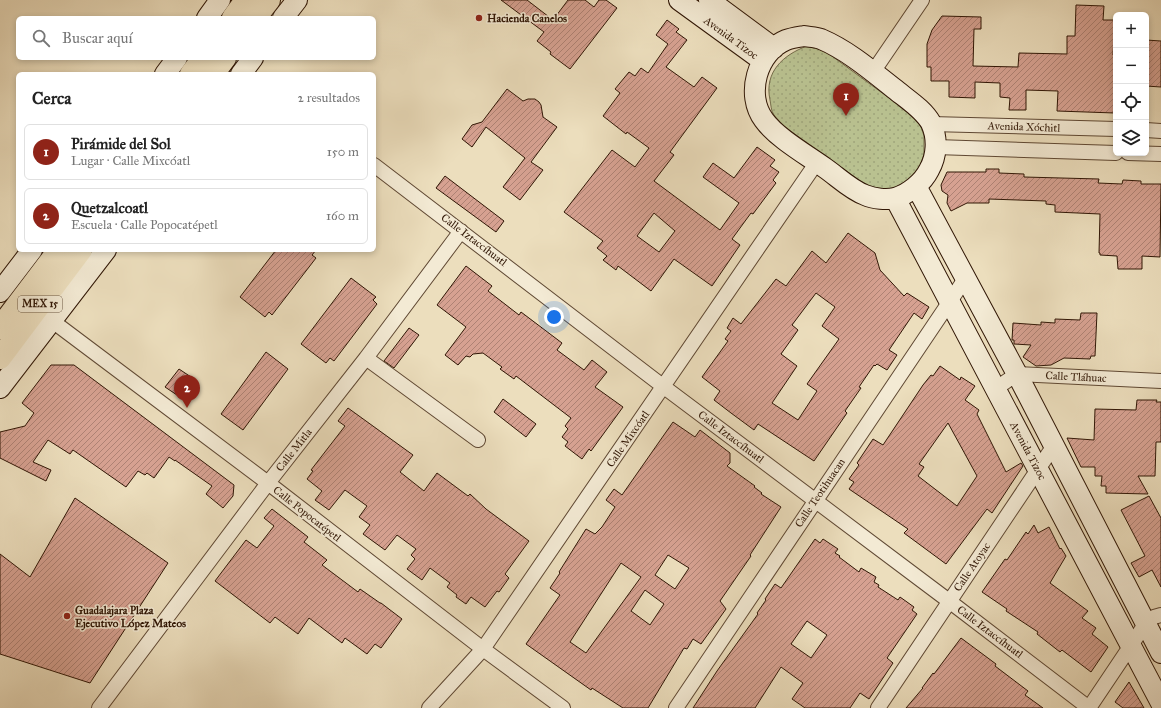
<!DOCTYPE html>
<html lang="es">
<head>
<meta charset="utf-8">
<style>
  body { margin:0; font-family:"IM FELL Great Primer",serif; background:#f6f6f6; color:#222 }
  .controls { position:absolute; right:12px; top:12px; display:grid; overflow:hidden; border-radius:6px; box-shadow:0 2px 6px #0003 }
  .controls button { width:36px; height:36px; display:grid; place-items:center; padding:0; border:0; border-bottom:1px solid #e0e0e0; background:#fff; color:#222; font:20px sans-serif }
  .you { position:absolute; left:554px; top:317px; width:14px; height:14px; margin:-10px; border:3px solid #fff; border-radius:50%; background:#1a73e8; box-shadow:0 0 0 6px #1a73e833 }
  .badge { display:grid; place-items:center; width:26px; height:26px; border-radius:50%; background:#8f2418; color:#fff; font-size:13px; font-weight:700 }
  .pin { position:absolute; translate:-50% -33px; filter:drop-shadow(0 1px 2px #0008) }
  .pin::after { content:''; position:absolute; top:21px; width:14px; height:12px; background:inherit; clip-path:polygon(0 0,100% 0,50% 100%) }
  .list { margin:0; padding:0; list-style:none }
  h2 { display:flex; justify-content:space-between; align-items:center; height:52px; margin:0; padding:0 16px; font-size:17px }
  h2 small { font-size:13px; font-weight:400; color:#767676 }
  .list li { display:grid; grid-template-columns:26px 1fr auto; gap:12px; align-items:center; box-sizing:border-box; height:56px; margin:0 8px 8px; padding:0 8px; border:1px solid #e0e0e0; border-radius:6px }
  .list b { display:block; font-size:15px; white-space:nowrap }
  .list p { margin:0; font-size:13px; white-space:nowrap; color:#767676 }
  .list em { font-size:13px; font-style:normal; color:#767676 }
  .icon { flex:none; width:22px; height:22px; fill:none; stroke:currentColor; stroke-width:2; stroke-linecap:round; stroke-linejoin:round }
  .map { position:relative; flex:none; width:1161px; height:708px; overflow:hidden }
  .search { position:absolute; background:#fff; box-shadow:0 2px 6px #0003; left:16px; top:16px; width:360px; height:44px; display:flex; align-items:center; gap:10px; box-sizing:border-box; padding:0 14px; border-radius:6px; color:#767676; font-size:15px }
  .panel { position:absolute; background:#fff; box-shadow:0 2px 6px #0003; left:16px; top:72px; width:360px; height:180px; border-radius:6px }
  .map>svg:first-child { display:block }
  .green { fill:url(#green-dots); stroke:#746c4a }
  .building { fill:url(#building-hatch); stroke:#301605; fill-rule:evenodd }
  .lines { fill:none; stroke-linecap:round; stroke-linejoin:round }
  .minor-casing { stroke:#5f4833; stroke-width:16 }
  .secondary-casing { stroke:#301605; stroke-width:22 }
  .primary-casing { stroke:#301605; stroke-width:24 }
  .minor { stroke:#f3ead4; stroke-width:14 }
  .secondary { stroke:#f3ead4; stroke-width:20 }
  .primary { stroke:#ecdebd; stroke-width:22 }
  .poi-dot { fill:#8f2418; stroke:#f3ead4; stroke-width:1.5 }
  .labels { text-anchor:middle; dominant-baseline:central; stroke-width:3; stroke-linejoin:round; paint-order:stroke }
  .shield { fill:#f3ead4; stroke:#6a5643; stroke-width:1 }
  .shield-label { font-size:10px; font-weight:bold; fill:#301605 }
  .poi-label { font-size:11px; font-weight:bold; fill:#301605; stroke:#f3ead4; text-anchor:start }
  .street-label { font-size:11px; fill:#301605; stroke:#f3ead4 }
</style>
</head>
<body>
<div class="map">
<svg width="1161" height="708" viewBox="0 0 1161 708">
  <defs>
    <pattern id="green-dots" width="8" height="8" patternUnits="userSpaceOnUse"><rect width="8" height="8" fill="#b9c190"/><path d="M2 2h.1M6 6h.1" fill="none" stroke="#9fa57b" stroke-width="1.8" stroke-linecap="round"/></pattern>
    <pattern id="building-hatch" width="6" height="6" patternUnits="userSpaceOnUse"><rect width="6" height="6" fill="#d6a191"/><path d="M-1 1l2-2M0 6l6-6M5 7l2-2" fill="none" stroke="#ae8274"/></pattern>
  </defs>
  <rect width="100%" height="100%" fill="#ecdebd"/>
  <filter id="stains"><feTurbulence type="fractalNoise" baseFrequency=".005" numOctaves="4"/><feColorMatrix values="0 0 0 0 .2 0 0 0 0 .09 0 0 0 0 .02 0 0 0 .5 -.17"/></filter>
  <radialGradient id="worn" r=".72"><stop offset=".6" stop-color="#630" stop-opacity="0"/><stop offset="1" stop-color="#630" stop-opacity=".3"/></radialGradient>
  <path class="green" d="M807,46L825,51L919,120L924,136V154L918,172L904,185L893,191L870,188L785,127C781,123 777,119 774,115C771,111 771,105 770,100C764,72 783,55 807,46Z"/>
  <path class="building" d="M501,0H527L553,20L568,0H585L594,7L599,0H606L617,8L570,69L550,54L551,52L537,41L544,32Z
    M1076,5L1104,6L1103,20H1115L1113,55H1116L1115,113L1057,111L1058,91L1026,90V110H1009L1010,98L1000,97V83L975,82V98L949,97V81H931V67H927V44L932,30L942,16L981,17V29H974L973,66L1018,67L1019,53L1067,54V36H1075Z
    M667,20L679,29L676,32L687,40L666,67L694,87L702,77L717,88L670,152L674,155L654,181L720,230L739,203L703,177L713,163L734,178L757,147L775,160L770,166L779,172L773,180L776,183L753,214L751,213L732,239L740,245L712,286L674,259L651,291L618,266L616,270L603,260L607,256L597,248L603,241L564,212L612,150L635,167L649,148L627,132L626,134L603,116L620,93L615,89L629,72L635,76L641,68L648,73L668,44L656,35ZM654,213L675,231L659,252L637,236Z
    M1146,40L1161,41V87L1146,86Z
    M507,89L523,101L528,99H535L539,102L541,105L543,117L557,127L531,162L543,170L520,200L503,187L525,158L486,127L472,147L462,139L472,125L482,122Z
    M986,169H999V173L1024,174V177L1099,179L1098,183L1122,184L1123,180L1141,181V184H1161L1160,257L1142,256V269H1118L1117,256L1100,255V253H1099L1100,214L1055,212V205L1046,204V201L989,199V203H967L951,211L947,203L948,195L942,191L941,185L947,172H986Z
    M445,176L504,221L496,232L436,188Z
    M848,233L875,253L880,270L904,296L907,293L929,307L922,319L914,313L889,350L897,355L887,370L877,364L875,366L874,365L859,387L861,388L845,411L847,413L814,461L758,424L754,430L731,413L714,400L720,391L702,377L728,341L725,339L731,331L727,328L733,318L741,324L776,279L786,286L812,251L826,263ZM816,293L835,307L822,326L839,339L807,384L817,391L798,420L772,403L797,366L781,354L798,330L792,325Z
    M276,250H316L312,255L316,258L272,315L269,312L265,317L240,297Z
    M466,266L492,286L488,291L519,315L521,312L562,343L557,350L584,370L592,360L607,372L595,387L623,407L591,451L589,449L582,459L565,446L568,442L562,437L568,429L565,426L571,418L516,376L514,379L500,369L502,367L483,353L473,354L470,357L466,356L458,365L445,355L466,327L437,305Z
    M351,278L376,297L373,300L377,304L334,361L330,358L326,363L301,344Z
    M1081,313H1097L1095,356H1091L1090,359L1064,358L1051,365L1036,366L1023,357L1031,345L1014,344V340H1012L1013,323L1041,325V322L1055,323V319L1080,320Z
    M409,328L419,335L394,368L384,361Z
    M266,352L288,369L243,430L221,414Z
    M51,365H74L234,485L233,496L223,508L206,494L212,486L175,460V461L169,457L154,478L147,473L145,475L138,471L126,487L73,450L70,454L48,440L33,462L51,470L46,481L0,458V432L25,426L34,413L22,403Z
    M940,366L960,380L961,377L975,386L965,400L979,410L977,414L1006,472L1021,463L1023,466L992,513L987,509L946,564L904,533L908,529L849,489L854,482L849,479L859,465L857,463L873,439L883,445L923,385L931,375L933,376ZM948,423L977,476L957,506L918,476L924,467L919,464Z
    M179,369L191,377L177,395L165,387Z
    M503,399L536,424L526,437L494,412Z
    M1137,400H1157L1156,402H1161V442H1156L1155,476H1138L1148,494L1106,493V486H1101L1102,476H1095V467H1081L1067,438L1094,440L1095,409L1136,410Z
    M348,408L413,455L400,472L424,491L437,473L468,496L470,494L486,509L529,541L505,574L509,578L499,592L497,591L485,607L471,597L466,604L456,597L457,595L447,587L450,583L430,568L422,580L407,569L415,559L411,555L416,549L397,535L385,550L363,534L370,525L359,517L367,506L345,490L329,510L315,500L322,491L307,479L313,471L311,470L345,426L338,421Z
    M673,422L695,437L700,430L730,453V463L727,466L755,486L754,487L762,493L761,494L781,507L750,555L751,556L720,601L726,609L701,644L693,639L687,649L684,648L648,708H623L592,688L591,690L526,644L560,595L550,588L560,573L559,572L586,529L595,534L602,527L615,507L606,500L614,489L622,495ZM668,555L689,568L675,589L655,575ZM621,563L641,577L586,653L570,642ZM645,590L664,604L650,625L631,611Z
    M1149,496L1161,518V587L1152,570L1139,577L1131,563L1145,556L1121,510Z
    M75,498L168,563L90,683L0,654V554L30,577Z
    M272,509L308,537L304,542L327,560L322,565L358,592L360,589L380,603H381L402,619L381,648L375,644L367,654L345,638L342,643L309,618L298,634L275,617L270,623L215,581L246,540L257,548L274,526L264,518Z
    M1034,525L1038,533L1049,527L1060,549L1061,548L1066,556L1050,583L1088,611L1082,618L1096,628L1092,634L1108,647L1091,672L1062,650L1060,652L1037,634L1038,632L1006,611L1007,609L982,592L1005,559L1007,560L1026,532L1028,534Z
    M815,539L820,543L823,539L838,549L835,553L840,556L839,557L859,572L861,568L876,577L874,582L879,585L878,587L898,600L900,597L914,607L912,610L917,614L887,658L893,663L869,699L860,693L850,708H805L792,699L803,683L781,667L755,708H693L717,671L758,614L757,613L766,600L765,599L775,584L781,588ZM807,621L827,635L811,658L791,644Z
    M961,638L996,664L995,666L1028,691L1025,695L1043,708H906L923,688H922L933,673L934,674Z
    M1129,682L1144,708H1123L1115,702Z"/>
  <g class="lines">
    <defs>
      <path id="minor" d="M873,72L922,0
        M931,124L1116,129
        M1146,130L1161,131
        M936,147L1116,153
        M1128,153L1161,154
        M374,165L664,387L949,601L1089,708
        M51,320L268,483L483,649L563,708
        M366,358L478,440
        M995,389L1017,374L1161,381
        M99,708L268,483L366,358L461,231
        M429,708L483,649L817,162
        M676,708L965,279
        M878,708L1053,447
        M1089,708L1146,623L1154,617L1161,615"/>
      <path id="secondary" d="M679,0L763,61
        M709,0L774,48
        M207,18L220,0
        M283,18L297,0
        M804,36C809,37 816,37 821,39C849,51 873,72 896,90C908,100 923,109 931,123C938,138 937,156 929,170C923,182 909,194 895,198C887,200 874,199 865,195C851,190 838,177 825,168C807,155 777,138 764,120C745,95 757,52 786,40C791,38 798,37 804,36Z
        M165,74L177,58
        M241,74L253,58
        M916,186L1017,374L1161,653
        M895,198L1161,703
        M0,292L32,250
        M0,388L106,250"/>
      <path id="primary" d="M233,18L246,0
        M255,18L269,0
        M191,74L203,58
        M213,74L225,58
        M0,328L59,250
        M0,358L81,250"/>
    </defs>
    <use href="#minor" class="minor-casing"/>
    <use href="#secondary" class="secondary-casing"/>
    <use href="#primary" class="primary-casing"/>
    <use href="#minor" class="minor"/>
    <use href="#secondary" class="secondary"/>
    <use href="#primary" class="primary"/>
  </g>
  <g class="poi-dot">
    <circle cx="479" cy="18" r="4"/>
    <circle cx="67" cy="616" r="4"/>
  </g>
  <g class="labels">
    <rect class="shield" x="18" y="296" width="44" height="16" rx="3"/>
    <g class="shield-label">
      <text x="40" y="304">MEX 15</text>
    </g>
    <g class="poi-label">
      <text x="487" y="18">Hacienda Canelos</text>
      <text x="75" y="610">Guadalajara Plaza<tspan x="75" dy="13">Ejecutivo López Mateos</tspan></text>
    </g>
    <g class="street-label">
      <text transform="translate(731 38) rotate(36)">Avenida Tizoc</text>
      <text transform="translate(1024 127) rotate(2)">Avenida Xóchitl</text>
      <text transform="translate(474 240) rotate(37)">Calle Iztaccíhuatl</text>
      <text transform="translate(1076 377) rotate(3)">Calle Tláhuac</text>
      <text transform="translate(731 437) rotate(37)">Calle Iztaccíhuatl</text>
      <text transform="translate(628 439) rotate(-55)">Calle Mixcóatl</text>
      <text transform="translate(294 450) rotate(-52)">Calle Mitla</text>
      <text transform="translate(1028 451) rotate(62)">Avenida Tizoc</text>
      <text transform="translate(820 493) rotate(-56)">Calle Teotihuacan</text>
      <text transform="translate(307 514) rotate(38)">Calle Popocatépetl</text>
      <text transform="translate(972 567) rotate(-56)">Calle Atoyac</text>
      <text transform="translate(990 632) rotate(37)">Calle Iztaccíhuatl</text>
    </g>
  </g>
  <rect width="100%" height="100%" filter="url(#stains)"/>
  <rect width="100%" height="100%" fill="url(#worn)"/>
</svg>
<div class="controls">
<button>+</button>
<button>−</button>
<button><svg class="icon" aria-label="locate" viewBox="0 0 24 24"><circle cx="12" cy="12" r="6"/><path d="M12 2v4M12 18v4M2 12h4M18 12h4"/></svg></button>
<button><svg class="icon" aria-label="layers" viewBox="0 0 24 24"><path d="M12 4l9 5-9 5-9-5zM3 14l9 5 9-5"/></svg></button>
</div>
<div class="you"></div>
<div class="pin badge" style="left:846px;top:116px">1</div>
<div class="pin badge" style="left:187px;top:408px">2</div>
<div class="search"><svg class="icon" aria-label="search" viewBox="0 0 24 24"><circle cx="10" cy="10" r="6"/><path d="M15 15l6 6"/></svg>Buscar aquí</div>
<section class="panel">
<h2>Cerca<small>2 resultados</small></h2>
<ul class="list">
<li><span class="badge">1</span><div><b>Pirámide del Sol</b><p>Lugar · Calle Mixcóatl</p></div><em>150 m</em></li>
<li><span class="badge">2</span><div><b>Quetzalcoatl</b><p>Escuela · Calle Popocatépetl</p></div><em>160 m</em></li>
</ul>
</section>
</div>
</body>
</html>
